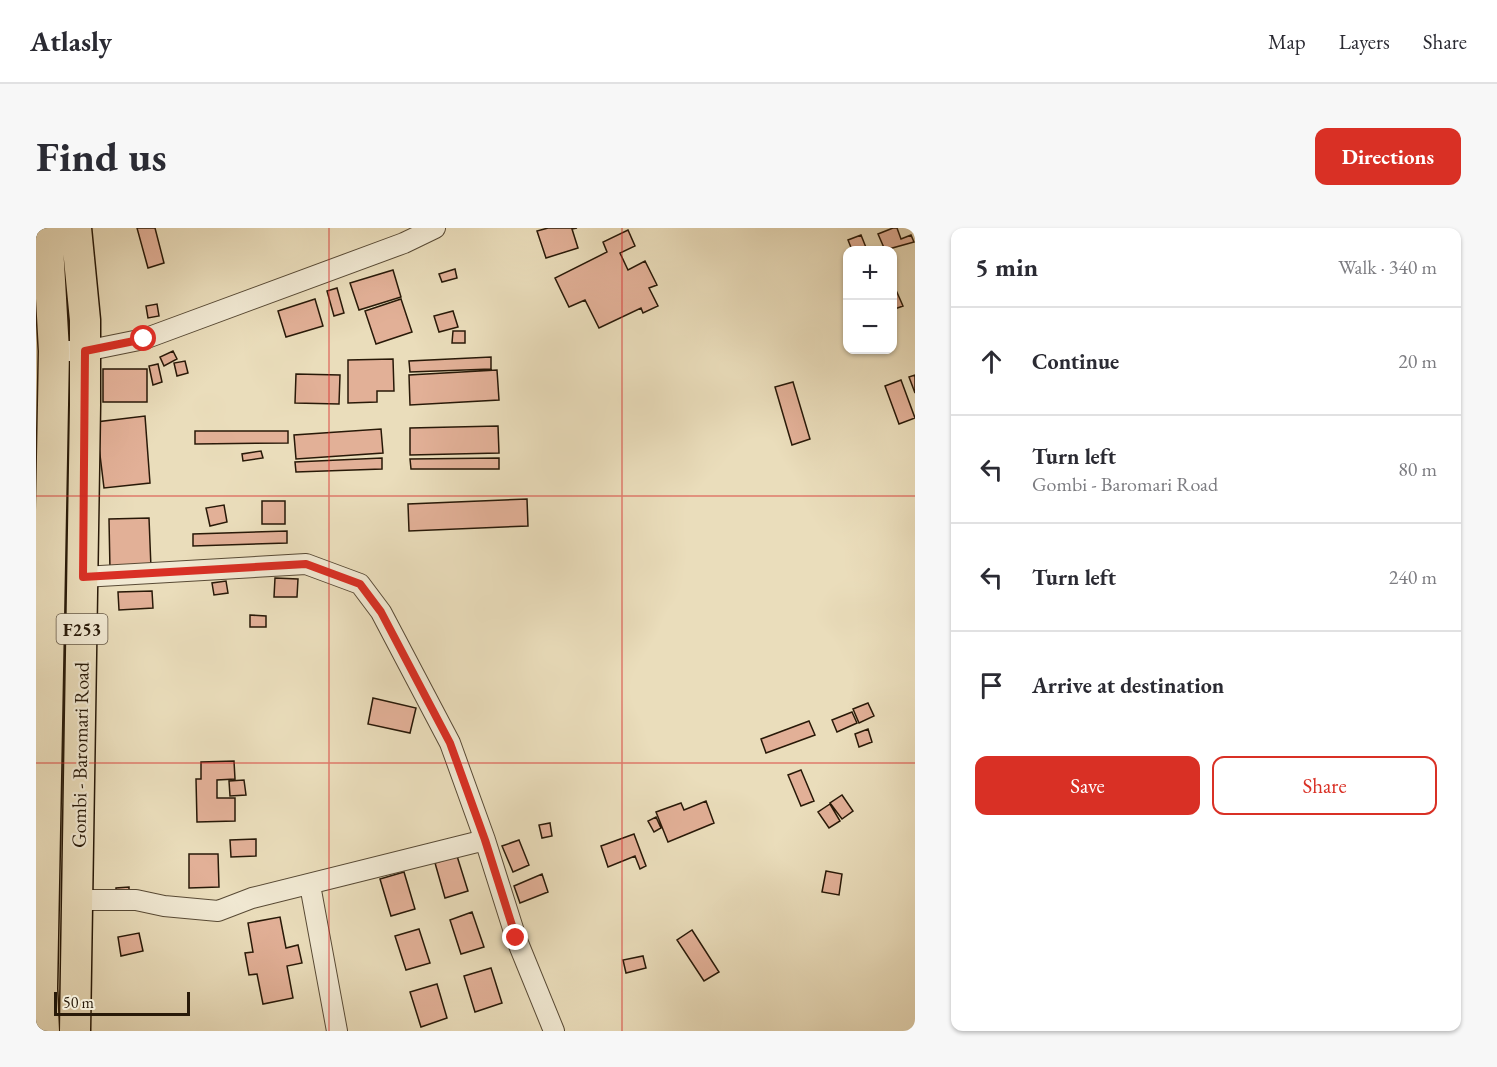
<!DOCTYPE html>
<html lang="en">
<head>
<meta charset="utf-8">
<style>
  body { margin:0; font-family:"EB Garamond",serif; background:#f7f7f7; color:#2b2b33 }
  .controls { position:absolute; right:18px; top:18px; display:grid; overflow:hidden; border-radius:12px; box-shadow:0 2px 4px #0004 }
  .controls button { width:54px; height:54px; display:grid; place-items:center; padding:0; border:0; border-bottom:2px solid #e1e1e2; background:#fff; color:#2b2b33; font:30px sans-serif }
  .scale { position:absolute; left:18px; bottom:15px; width:136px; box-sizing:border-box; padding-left:6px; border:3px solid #281908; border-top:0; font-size:16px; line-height:21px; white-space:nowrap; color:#281908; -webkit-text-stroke:4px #f1e9d3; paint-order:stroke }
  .stop { position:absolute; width:18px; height:18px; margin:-14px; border:4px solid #d93025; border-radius:50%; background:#fff }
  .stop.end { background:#d93025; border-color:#fff; box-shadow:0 2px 6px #0008 }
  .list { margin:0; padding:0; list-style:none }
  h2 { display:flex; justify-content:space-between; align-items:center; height:78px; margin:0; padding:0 24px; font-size:26px }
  h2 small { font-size:20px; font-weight:400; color:#7c7c81 }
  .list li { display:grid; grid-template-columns:39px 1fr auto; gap:18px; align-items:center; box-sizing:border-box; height:108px; padding:0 24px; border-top:2px solid #e1e1e2 }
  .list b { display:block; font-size:22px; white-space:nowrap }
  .list p { margin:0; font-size:20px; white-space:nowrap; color:#7c7c81 }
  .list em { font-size:20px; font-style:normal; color:#7c7c81 }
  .actions { display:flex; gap:12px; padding:18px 24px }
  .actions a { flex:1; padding:14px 0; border:2px solid #d93025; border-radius:12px; text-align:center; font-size:21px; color:#d93025 }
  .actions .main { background:#d93025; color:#fff }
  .icon { flex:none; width:33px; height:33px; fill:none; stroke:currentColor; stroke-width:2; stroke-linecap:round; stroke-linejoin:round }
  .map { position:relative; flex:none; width:879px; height:803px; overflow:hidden; border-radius:12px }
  header { display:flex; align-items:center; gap:36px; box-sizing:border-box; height:84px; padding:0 30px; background:#fff; border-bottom:2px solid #e1e1e2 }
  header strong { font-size:28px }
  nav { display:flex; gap:33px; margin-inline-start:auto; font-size:21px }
  .intro { display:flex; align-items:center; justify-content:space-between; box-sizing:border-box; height:144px; padding:0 36px }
  h1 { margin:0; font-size:42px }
  .button { padding:15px 27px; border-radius:12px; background:#d93025; color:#fff; font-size:21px; font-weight:700 }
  main { display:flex; gap:36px; padding:0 36px }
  aside { flex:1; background:#fff; border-radius:12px; box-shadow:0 2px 4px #0004 }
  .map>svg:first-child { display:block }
  .building { fill:#e2b097; stroke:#281908; stroke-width:1.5 }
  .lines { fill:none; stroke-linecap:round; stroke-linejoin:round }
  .street-casing { stroke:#584a35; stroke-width:22 }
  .primary-casing { stroke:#281908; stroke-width:33 }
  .street { stroke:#f1e9d3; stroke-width:20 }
  .primary { stroke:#eaddbb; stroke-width:30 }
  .route { stroke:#d93025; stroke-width:8 }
  .grid { fill:none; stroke:#d62828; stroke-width:1.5; stroke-opacity:0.55 }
  .labels { text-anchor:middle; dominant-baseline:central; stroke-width:4.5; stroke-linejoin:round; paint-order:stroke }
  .shield { fill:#f1e9d3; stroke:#645745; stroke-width:1.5 }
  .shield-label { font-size:18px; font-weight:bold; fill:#281908 }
  .street-label { font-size:20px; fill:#281908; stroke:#f1e9d3 }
</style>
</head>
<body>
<header>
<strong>Atlasly</strong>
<nav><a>Map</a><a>Layers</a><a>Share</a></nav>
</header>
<div class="intro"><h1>Find us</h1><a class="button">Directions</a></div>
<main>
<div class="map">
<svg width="879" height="803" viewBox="0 0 879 803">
  <rect width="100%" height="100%" fill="#eaddbb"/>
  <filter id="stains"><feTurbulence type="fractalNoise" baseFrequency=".00333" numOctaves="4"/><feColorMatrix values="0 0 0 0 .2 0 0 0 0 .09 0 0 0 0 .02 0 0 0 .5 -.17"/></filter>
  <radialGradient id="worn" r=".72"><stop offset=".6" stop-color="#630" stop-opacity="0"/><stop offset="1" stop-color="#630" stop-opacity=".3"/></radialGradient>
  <path class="building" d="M101,0H119L128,35L112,40Z
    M512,0H541L536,1L542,20L510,30L501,3Z
    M857,0H861L865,11L875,7L878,14L849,22L842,6Z
    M592,2L599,18L584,25L592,42L609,33L621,57L613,60L622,78L607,85L605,80L563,100L549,72L533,79L519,50L571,24L567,14Z
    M825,7L831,22H816L812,12Z
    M419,41L421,50L406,54L403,46Z
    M357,42L365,69L323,82L314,55Z
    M856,53L867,78L856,82Z
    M301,60L308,85L298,88L291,63Z
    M279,71L287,98L250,109L242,83Z
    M365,71L376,104L340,116L329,83Z
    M121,76L123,88L112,90L110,78Z
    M417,83L422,99L403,104L398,88Z
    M417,103H429V115H416Z
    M137,123L141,131L128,138L124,129Z
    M455,129V141L374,144L373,133Z
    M357,131L358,163H341V174L312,175V132Z
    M149,133L152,145L141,148L138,135Z
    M122,136L126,154L117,157L113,138Z
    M67,141H111V174H67Z
    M461,142L463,172L374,177L373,147Z
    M260,146L304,147L303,176L259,175Z
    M879,147V165L873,149Z
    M865,152L879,190L863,196L849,158Z
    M757,154L774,211L756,217L739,159Z
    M109,188L114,255L68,260L60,194Z
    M462,198L463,225L374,227V200Z
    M345,201L347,225L260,231L258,207Z
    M159,203H252V215L159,216Z
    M225,223L227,230L207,233L206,226Z
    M346,230V241L260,244L259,234Z
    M463,230V241H375L374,231Z
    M491,271L492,298L373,303L372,276Z
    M226,273H249V296H226Z
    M188,277L191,294L174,298L170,280Z
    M113,290L115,340L74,342L73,291Z
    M251,303V315L157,318V306Z
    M239,350L262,351L261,369H238Z
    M190,353L192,365L178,367L176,355Z
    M116,363L117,380L83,382L82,364Z
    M214,387L230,388V399H214Z
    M337,470L380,480L374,505L332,496Z
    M832,475L838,488L823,495L817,481Z
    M816,484L821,495L801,504L796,492Z
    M773,493L779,507L730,525L725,511Z
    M832,501L836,514L823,519L819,506Z
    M198,533L199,551L181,552V570H199V593L161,594L160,551H165V534Z
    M765,542L778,573L765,578L752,547Z
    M208,552L210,567L194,568L193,553Z
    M806,567L817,583L806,591L794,575Z
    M670,573L678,595L632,614L620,584L645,575L648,582Z
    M794,576L804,593L793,600L782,584Z
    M620,589L625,600L618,604L612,593Z
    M514,595L516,608L506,610L503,597Z
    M598,606L610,638L604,641L599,628L572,639L565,618Z
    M220,611V628L195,629L194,612Z
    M483,612L493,637L477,644L466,618Z
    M153,626H182L183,659L153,660Z
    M421,628L432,663L409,670L399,635Z
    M790,643L806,646L803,667L786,664Z
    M368,644L379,681L355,688L344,651Z
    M506,646L512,664L484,675L478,658Z
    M93,659V670L80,671V660Z
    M436,684L448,719L425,726L414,692Z
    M244,689L250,720L262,717L266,735L251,738L257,770L227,776L221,746L213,747L209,725L217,724L212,695Z
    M383,701L394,735L370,742L359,708Z
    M656,702L683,744L668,753L641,712Z
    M103,705L107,723L85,728L82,709Z
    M607,728L610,740L590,745L587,732Z
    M455,740L466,775L439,784L428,748Z
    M401,756L411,790L385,799L374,764Z"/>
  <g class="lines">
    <defs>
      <path id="street" d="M18,123H49L108,111L368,15L399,0
        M47,349L270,336L324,356L345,384L414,515L449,612L480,710L518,803
        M274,657L301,803
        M43,672H100L128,678L182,683L216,670L449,612"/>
      <path id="primary" d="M8,803L6,761L18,123L11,0
        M39,803L49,177V92L40,0"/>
    </defs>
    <use href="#street" class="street-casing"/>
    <use href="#primary" class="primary-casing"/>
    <use href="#street" class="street"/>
    <use href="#primary" class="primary"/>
  </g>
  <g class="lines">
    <path class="route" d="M108,111L49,123L47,349L270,336L324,356L345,384L414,515L449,612L480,710"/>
  </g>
  <path class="grid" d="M293,0V803M586,0V803M0,268H879M0,535H879"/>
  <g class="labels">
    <rect class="shield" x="20.5" y="386" width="51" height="30" rx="4.5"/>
    <g class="shield-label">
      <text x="46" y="401">F253</text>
    </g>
    <g class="street-label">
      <text transform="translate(44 527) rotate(-89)">Gombi - Baromari Road</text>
    </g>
  </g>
  <rect width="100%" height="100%" filter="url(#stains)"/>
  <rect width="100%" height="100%" fill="url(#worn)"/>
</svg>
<div class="controls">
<button>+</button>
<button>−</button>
</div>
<div class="scale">50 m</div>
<div class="stop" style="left:108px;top:111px"></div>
<div class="stop end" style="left:480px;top:710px"></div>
</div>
<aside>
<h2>5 min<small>Walk · 340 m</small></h2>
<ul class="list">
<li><svg class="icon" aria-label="ahead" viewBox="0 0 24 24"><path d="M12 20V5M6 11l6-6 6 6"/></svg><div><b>Continue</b></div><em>20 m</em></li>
<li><svg class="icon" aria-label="left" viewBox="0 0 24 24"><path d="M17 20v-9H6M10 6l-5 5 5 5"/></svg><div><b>Turn left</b><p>Gombi - Baromari Road</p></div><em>80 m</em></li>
<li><svg class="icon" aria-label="left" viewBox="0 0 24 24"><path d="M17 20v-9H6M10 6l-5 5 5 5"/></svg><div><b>Turn left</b></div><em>240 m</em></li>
<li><svg class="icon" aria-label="arrive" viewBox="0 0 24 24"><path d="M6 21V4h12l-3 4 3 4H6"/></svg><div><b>Arrive at destination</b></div></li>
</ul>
<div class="actions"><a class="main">Save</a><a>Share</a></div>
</aside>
</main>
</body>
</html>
